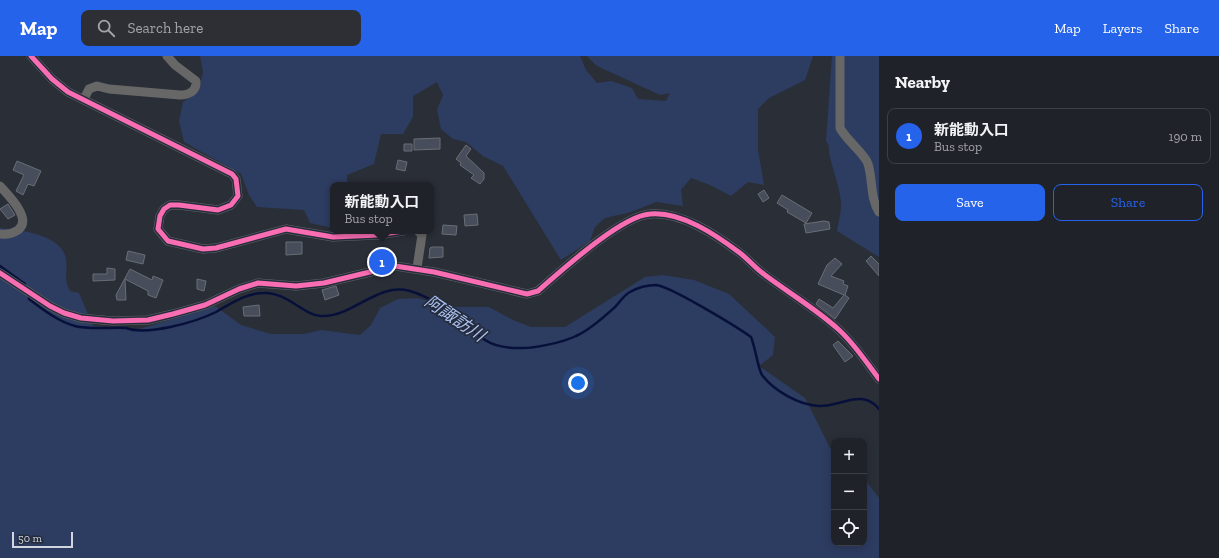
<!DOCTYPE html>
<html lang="en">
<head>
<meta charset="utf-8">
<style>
  body { margin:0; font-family:"Zilla Slab","Noto Sans JP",serif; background:#2d2f35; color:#f1f3f6 }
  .controls { position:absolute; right:12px; bottom:12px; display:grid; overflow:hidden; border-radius:8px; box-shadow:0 2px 10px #0003 }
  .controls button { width:36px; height:36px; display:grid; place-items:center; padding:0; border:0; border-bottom:1px solid #3d3f46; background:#202229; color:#f1f3f6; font:20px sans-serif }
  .scale { position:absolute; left:12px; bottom:10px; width:61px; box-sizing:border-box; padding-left:4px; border:2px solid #d0d5e0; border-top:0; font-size:11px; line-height:14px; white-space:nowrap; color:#d0d5e0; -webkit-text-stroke:3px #252c3c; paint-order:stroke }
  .you { position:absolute; left:578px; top:327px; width:14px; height:14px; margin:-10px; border:3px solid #fff; border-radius:50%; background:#1a73e8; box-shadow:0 0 0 6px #1a73e833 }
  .badge { display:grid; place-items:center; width:26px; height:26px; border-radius:50%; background:#2563eb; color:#fff; font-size:13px; font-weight:700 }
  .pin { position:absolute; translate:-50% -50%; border:2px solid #fff; box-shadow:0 1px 4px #0006 }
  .popup { position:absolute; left:330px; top:126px; width:104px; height:52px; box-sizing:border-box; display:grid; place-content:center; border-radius:8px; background:#202229; filter:drop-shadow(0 1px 3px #0005); font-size:13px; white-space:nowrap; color:#a2a4a8 }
  .popup b { font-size:15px; color:#f1f3f6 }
  .popup::after { content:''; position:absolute; left:50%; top:100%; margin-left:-8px; border:8px solid transparent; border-top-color:#202229 }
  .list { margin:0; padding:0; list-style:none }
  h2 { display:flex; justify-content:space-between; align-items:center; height:52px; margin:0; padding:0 16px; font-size:17px }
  h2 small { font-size:13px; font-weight:400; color:#a2a4a8 }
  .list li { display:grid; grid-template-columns:26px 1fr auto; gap:12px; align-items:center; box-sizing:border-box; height:56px; margin:0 8px 8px; padding:0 8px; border:1px solid #3d3f46; border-radius:8px }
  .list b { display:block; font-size:15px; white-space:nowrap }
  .list p { margin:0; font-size:13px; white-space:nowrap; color:#a2a4a8 }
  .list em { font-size:13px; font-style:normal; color:#a2a4a8 }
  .actions { display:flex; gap:8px; padding:12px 16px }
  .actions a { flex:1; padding:9px 0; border:1px solid #2563eb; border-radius:8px; text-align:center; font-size:14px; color:#2563eb }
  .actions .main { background:#2563eb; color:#fff }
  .icon { flex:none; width:22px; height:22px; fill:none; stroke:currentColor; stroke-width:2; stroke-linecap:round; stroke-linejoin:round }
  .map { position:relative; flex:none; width:879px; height:502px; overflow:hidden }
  header { display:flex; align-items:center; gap:24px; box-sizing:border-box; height:56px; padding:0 20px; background:#2563eb; color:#fff }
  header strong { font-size:19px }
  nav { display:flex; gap:22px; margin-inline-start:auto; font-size:14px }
  .search { width:280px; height:36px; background:#2d2f35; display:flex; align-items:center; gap:10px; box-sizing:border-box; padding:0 14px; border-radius:8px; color:#a2a4a8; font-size:15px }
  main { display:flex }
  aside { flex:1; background:#202229 }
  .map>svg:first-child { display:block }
  .green { fill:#2d3c61 }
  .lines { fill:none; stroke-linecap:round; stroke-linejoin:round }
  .stream { stroke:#07103a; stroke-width:2.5 }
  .building { fill:#484d5b; stroke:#696d75 }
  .street { stroke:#666766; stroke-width:9 }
  .cycleway-casing { stroke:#252c3c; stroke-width:8 }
  .cycleway { stroke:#f96db3; stroke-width:5 }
  .labels { text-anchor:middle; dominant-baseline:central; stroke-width:3.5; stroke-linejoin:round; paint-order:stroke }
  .water-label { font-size:17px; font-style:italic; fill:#adc2f1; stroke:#252c3c }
</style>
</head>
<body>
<header>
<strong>Map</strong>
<div class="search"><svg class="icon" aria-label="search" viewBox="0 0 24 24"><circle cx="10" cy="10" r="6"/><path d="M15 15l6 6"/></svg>Search here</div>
<nav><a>Map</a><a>Layers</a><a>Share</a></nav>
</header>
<main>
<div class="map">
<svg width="879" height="502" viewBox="0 0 879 502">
  <rect width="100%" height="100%" fill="#2a2e37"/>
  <path class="green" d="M200,0H580L586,14L597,27L611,25L632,32L638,43L666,45L670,37L660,39L597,10L587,0H813L805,24L769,42L758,53V94L764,129L748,126L731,140L710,129L691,122L681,134L683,150L656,146L631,156L605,162L595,171L590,185L561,204L503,110L483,100L466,86L453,83L441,73L437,54L443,39L437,26L413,40V61L403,78H381L374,108L347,119V129H333V172L310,167L304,154L257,151L249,139L241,118L184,86L179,65L183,46L199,34L203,16Z
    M832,0H879V201L837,175C838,167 841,158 841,150C842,134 827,101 829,90L826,85Z
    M0,172C19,174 62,178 66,203C68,216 63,222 70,235L79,237L93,270L136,274L215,250L241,269L271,278H304L321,274L360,279L371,269L380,252L398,243L417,242L452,251H489L513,264L531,271H565L645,221L663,219L694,224L729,238L775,281L773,299L759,310L805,342L830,392L834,395V487H864V422L879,442V502H0Z"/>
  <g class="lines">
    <path class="stream" d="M0,210L25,228
      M29,240V243C42,253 59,266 75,270C91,274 109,271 126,272C147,280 196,266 216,256C232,247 246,237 264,237C287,236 303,259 321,260C352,262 377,226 410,235C432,241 451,258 469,271C474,276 479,281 485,284C494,290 508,292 519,292C533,293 564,286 576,280C590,274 604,261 615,251C620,246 624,239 630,236C637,232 648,229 656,229C670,230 737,271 751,281C755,290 758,313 762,319C774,335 799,349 819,350C840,351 862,332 879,353"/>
  </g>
  <path class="building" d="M440,82V93L414,94V83Z
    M404,88H412V95H404Z
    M466,89L471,93L466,100L484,117V123L480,128L471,122L474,119L460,109L461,107L456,103Z
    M398,104L407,106L405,115L396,113Z
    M17,105L41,115L34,130L28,128L23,139L16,135L24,119L13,114Z
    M764,134L769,142L763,146L758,138Z
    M782,139L812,157L806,167L787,156L788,154L777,147Z
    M8,148L15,159L8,163L0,153Z
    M477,158L478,169L465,170L464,159Z
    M824,165L829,166L830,173L806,177L804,168Z
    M443,169L457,170L456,179L442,178Z
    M286,186H302V198L286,199Z
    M432,191H443V201L429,202L430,192Z
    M128,195L145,199L143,208L126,204Z
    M871,200L879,208V220L866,205Z
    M835,202L842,208L831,220L844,225L843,228L848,230L845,239L849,242L835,263L816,248L819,243L833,252L844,239L818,228L827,209Z
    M107,212L115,213V224L93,225V218H107Z
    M130,213L152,224L153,220L163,224L156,242L148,239V235L125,223L126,244H117L116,239Z
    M197,223L206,225L204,235L197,233Z
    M336,230L339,239L325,244L322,234Z
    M259,249L260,260H244L243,251Z
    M838,285L853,300L845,306L833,289Z"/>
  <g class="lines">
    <path class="street" d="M31,0L52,23L68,36L232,118L236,123L238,140L231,149L218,154L179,149H170L164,153L160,160L158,173L168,185L203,193L216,192L286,173L333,181L378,179L403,175
      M840,0V72C847,85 865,98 868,108C873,124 870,142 879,156
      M84,43L89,33L97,30L109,33L180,39C189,39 197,35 196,25L175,9L167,0
      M0,130C8,139 33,163 18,174C12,178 7,179 0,178
      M417,212L422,179L418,175
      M0,217L50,250L64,257L81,262L113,265L148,264L173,258L205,249L239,233L258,227L296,230L324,227L395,210L434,216L527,238L538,235C561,215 621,160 650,158C681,155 716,179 740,197C749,204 756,213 765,219C789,237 816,253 838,273C854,287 866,306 879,323"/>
    <defs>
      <path id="cycleway" d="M31,0L52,23L68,36L232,118L236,123L238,140L231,149L218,154L179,149H170L164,153L160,160L158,173L168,185L203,193L216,192L286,173L333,181L378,179L403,175
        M0,217L50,250L64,257L81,262L113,265L148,264L173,258L205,249L239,233L258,227L296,230L324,227L395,210L434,216L527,238L538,235C561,215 621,160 650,158C681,155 716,179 740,197C749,204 756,213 765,219C789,237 816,253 838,273C854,287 866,306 879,323"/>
    </defs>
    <use href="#cycleway" class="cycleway-casing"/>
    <use href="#cycleway" class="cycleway"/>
  </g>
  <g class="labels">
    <g class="water-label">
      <text transform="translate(455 262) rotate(34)">阿諏訪川</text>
    </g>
  </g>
</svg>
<div class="controls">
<button>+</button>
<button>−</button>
<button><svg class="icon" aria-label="locate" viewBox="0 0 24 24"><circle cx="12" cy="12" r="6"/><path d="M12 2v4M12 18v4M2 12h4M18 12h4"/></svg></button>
</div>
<div class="scale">50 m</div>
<div class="you"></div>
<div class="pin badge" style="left:382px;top:206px">1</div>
<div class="popup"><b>新能動入口</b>Bus stop</div>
</div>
<aside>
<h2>Nearby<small></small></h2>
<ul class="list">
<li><span class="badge">1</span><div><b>新能動入口</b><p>Bus stop</p></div><em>190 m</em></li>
</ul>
<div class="actions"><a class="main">Save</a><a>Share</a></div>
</aside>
</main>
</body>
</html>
